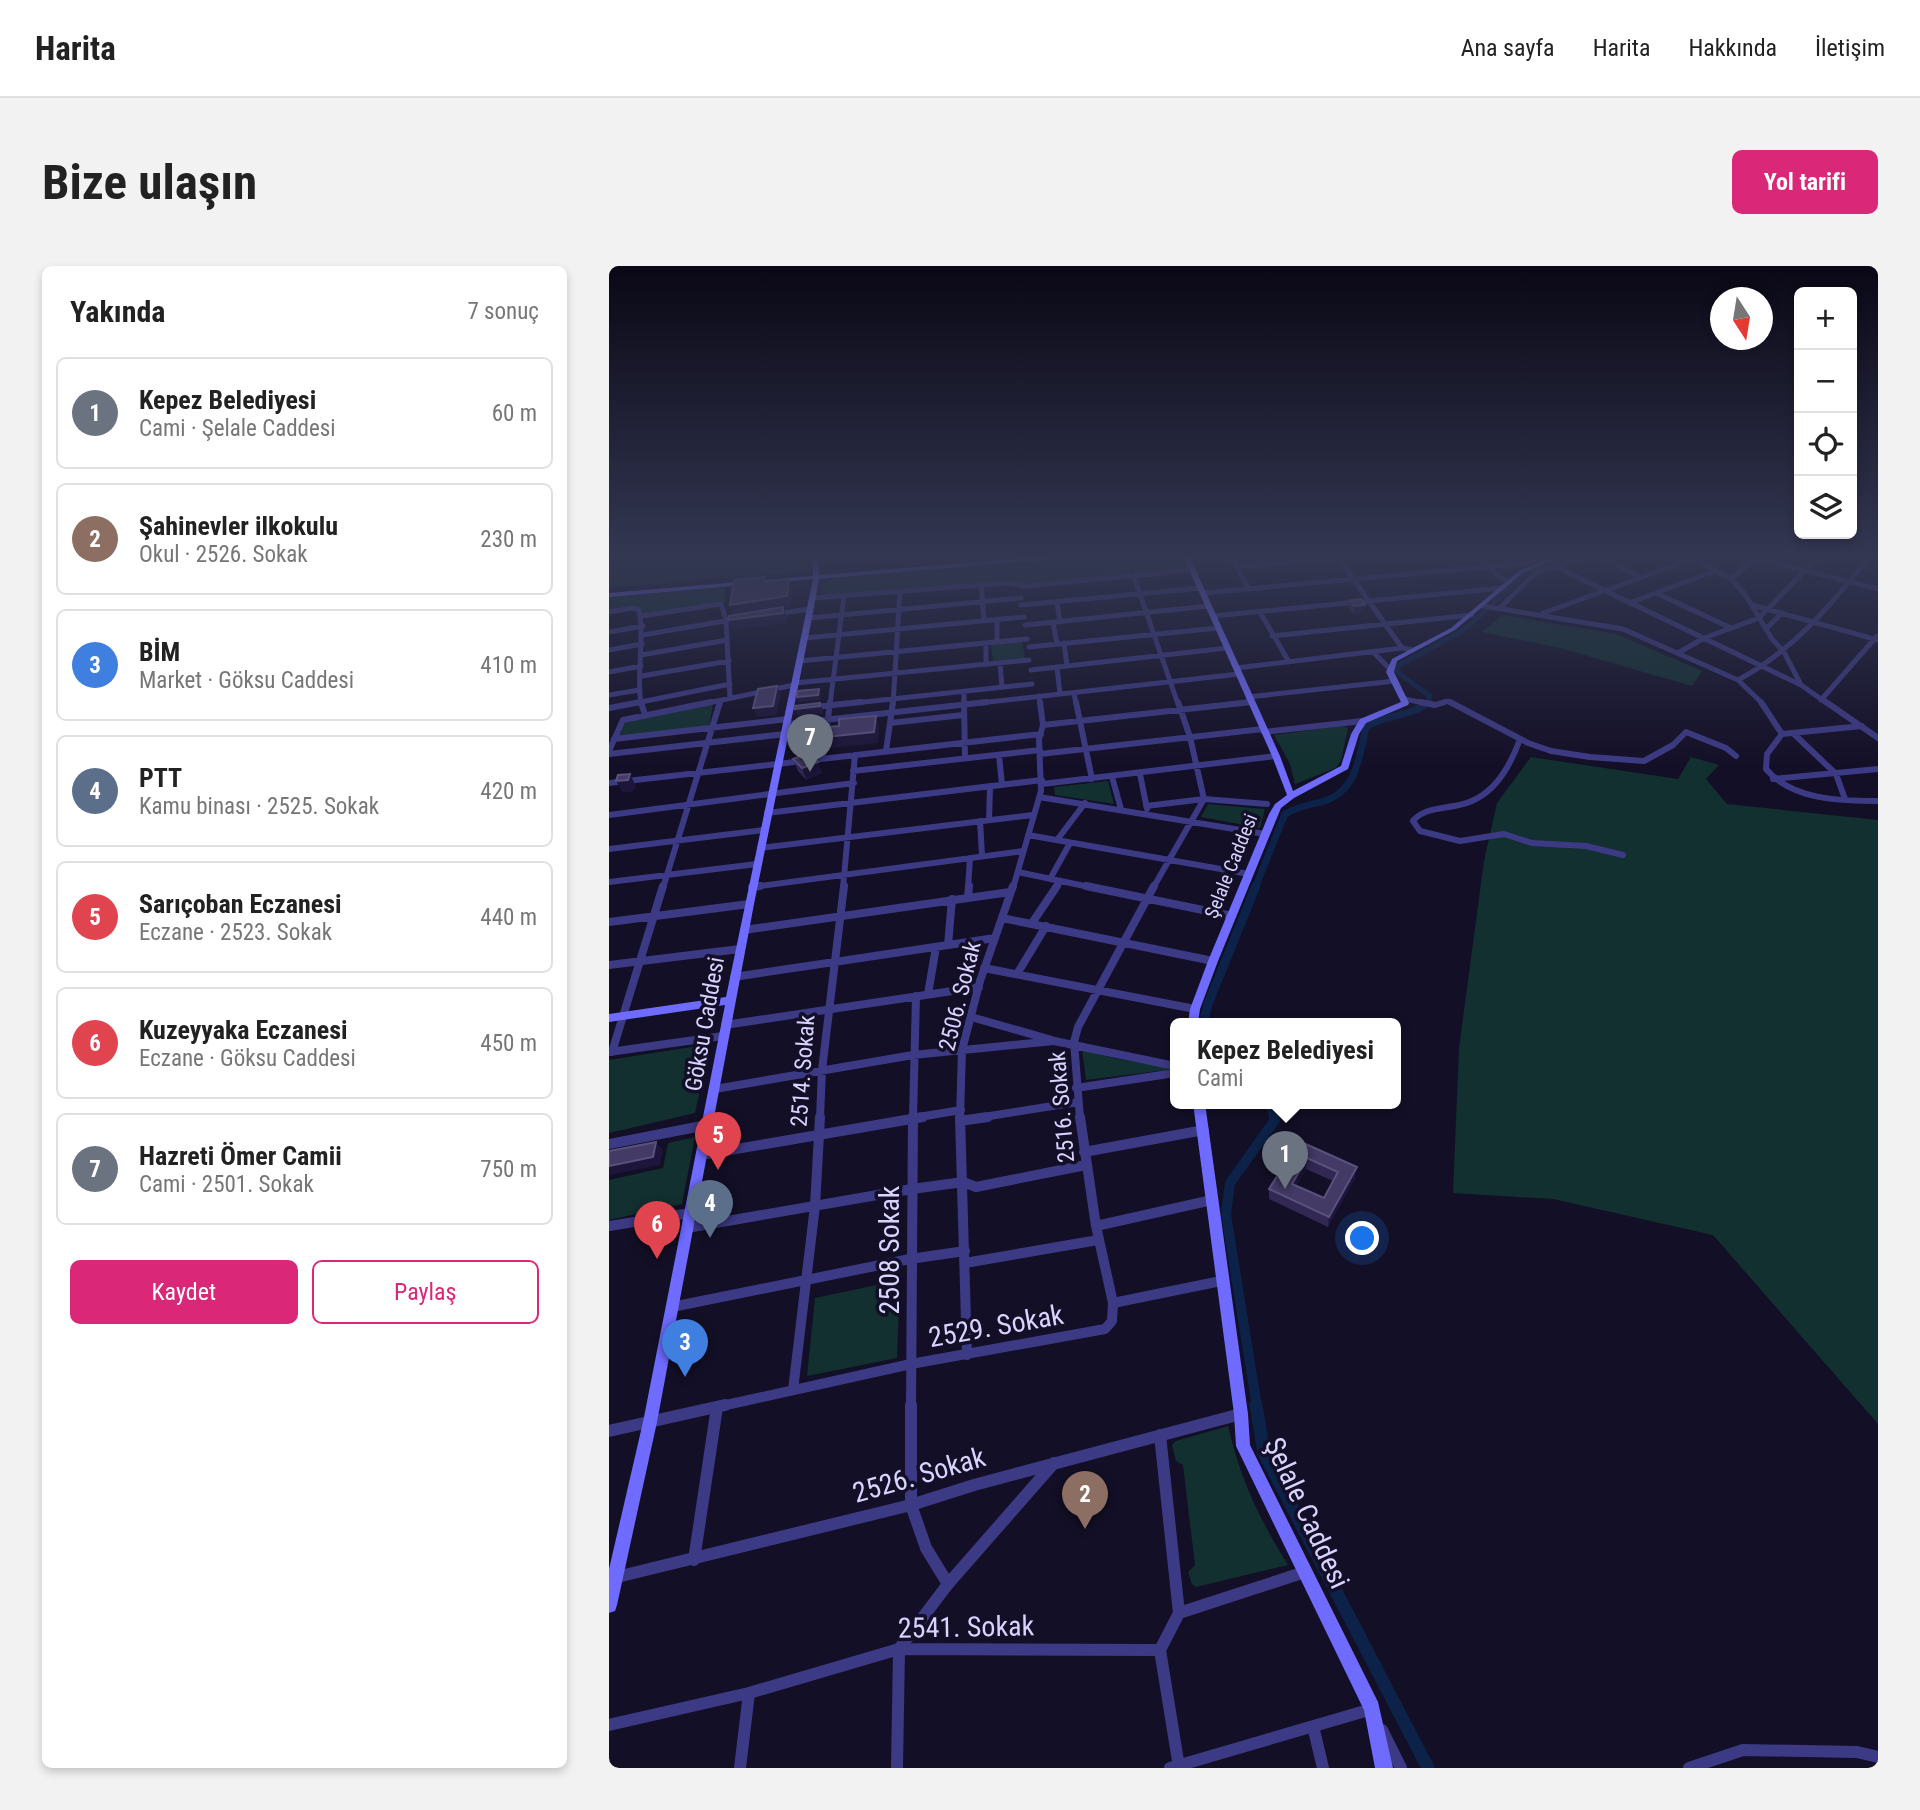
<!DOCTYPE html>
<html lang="tr">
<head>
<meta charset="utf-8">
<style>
  body { margin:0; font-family:"Roboto Condensed",sans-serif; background:#f2f2f2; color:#222 }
  .controls { position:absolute; right:21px; top:21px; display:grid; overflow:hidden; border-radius:10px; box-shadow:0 4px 10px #0003 }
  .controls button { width:63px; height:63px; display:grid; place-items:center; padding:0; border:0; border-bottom:2px solid #e0e0e0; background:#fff; color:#222; font:35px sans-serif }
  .compass { position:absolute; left:1101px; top:21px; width:63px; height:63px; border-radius:50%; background:#fff; box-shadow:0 4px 10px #0003; rotate:168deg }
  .you { position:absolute; left:754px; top:973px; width:24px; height:24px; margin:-18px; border:5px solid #fff; border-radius:50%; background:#1a73e8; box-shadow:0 0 0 10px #1a73e833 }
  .badge { display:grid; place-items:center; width:46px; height:46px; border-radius:50%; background:#db2777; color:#fff; font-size:23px; font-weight:700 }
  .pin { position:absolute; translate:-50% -58px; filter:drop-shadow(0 2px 4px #0008) }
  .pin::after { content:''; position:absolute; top:37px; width:24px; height:21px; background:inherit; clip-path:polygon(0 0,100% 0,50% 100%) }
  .popup { position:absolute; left:561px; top:752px; width:231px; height:91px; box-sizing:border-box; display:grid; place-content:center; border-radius:10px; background:#fff; filter:drop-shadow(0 2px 5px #0005); font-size:23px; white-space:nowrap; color:#767676 }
  .popup b { font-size:26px; color:#222 }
  .popup::after { content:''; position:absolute; left:50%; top:100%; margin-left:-14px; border:14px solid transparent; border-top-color:#fff }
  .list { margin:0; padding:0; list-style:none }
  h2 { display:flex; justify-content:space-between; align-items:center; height:91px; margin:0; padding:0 28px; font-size:30px }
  h2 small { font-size:23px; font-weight:400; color:#767676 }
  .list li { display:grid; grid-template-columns:46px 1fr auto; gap:21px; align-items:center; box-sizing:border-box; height:112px; margin:0 14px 14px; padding:0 14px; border:2px solid #e0e0e0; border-radius:10px }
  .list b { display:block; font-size:26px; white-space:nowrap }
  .list p { margin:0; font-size:23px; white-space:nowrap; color:#767676 }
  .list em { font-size:23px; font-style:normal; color:#767676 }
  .actions { display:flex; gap:14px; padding:21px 28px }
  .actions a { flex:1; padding:16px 0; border:2px solid #db2777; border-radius:10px; text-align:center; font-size:24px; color:#db2777 }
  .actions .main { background:#db2777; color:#fff }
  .icon { flex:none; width:38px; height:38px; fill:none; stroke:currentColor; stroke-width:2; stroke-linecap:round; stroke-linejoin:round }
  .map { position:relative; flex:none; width:1269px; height:1502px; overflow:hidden; border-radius:10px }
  header { display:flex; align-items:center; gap:42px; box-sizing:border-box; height:98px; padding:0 35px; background:#fff; border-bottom:2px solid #e0e0e0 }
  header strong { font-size:33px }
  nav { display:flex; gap:38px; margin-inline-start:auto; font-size:24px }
  .intro { display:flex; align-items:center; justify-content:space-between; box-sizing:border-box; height:168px; padding:0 42px }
  h1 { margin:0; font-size:49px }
  .button { padding:18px 32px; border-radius:10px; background:#db2777; color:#fff; font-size:24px; font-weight:700 }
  main { display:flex; gap:42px; padding:0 42px }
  aside { flex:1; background:#fff; border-radius:10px; box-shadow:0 4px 10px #0003 }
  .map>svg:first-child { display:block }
  .green { fill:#12302f }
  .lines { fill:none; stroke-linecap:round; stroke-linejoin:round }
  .canal-far4 { stroke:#0c2248; stroke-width:5 }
  .canal-far3 { stroke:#0c2248; stroke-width:7 }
  .canal-far2 { stroke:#0c2248; stroke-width:9 }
  .canal-far1 { stroke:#0c2248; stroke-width:10 }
  .canal { stroke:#0c2248; stroke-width:13 }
  .street-far4 { stroke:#3d3a85; stroke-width:5 }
  .street-far3 { stroke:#3d3a85; stroke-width:6 }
  .street-far2 { stroke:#3d3a85; stroke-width:8 }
  .street-far1 { stroke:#3d3a85; stroke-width:10 }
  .street { stroke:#3d3a85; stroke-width:12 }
  .secondary { fill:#6f6bff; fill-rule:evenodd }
  .wall { fill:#312854; fill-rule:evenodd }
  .shaded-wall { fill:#1d163a }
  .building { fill:#433a66; stroke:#5a527e; stroke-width:2; fill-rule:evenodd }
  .labels { text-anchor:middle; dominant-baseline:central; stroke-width:7; stroke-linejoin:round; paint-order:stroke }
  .far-street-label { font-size:19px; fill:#d9d4ff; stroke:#130f26 }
  .street-label { font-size:23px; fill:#d9d4ff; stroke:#130f26 }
  .near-street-label { font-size:28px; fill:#d9d4ff; stroke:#130f26 }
</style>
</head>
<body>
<header>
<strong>Harita</strong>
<nav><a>Ana sayfa</a><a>Harita</a><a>Hakkında</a><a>İletişim</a></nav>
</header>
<div class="intro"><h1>Bize ulaşın</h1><a class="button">Yol tarifi</a></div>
<main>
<aside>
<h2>Yakında<small>7 sonuç</small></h2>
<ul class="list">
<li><span class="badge" style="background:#6b7280">1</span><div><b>Kepez Belediyesi</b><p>Cami · Şelale Caddesi</p></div><em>60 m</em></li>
<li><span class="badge" style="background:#8d6e63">2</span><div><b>Şahinevler ilkokulu</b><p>Okul · 2526. Sokak</p></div><em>230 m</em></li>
<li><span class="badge" style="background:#3f7fe0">3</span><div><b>BİM</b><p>Market · Göksu Caddesi</p></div><em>410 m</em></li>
<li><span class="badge" style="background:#5c6f8a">4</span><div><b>PTT</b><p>Kamu binası · 2525. Sokak</p></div><em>420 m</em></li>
<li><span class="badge" style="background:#e0444e">5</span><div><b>Sarıçoban Eczanesi</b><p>Eczane · 2523. Sokak</p></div><em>440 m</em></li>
<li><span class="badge" style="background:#e0444e">6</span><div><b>Kuzeyyaka Eczanesi</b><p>Eczane · Göksu Caddesi</p></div><em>450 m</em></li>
<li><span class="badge" style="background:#6b7280">7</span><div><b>Hazreti Ömer Camii</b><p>Cami · 2501. Sokak</p></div><em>750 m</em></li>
</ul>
<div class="actions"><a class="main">Kaydet</a><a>Paylaş</a></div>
</aside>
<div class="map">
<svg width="1269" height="1502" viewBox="0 0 1269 1502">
  <rect width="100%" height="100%" fill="#130f26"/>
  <path class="green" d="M0,290H197L196,302L184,307L62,315L61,317L0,322Z
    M480,290H517L523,310L418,319L399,315L211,330L212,319L225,312Z
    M519,290C538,290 565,283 573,303L525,308Z
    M116,321V336L34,349L33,343L0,345V331Z
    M893,349L1007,368L1093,405L1083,420L951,382L873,366Z
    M413,375L416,392L384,395L382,378Z
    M104,438L100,461L10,471L17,455Z
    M733,460L739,462L738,467L732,495L727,502L686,518L681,498L665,469Z
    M922,491L1069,513L1082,491L1110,499L1097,513L1118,538L1269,554V1158L1104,969L944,933L844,927L850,782L875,595L888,537Z
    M499,515L505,538L446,529L445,521Z
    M599,538L656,543L651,562L592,551Z
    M101,778L86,847L0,867V794Z
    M473,783L504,792L565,803L477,814Z
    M86,871L73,938L0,954V914L54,902L59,877Z
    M291,1014L288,1092L198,1110L206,1032Z
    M619,1160C632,1215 650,1252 679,1299L587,1321L583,1318L579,1306L586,1299L574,1199L567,1195L563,1179L567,1175Z"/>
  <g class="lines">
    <path class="canal-far4" d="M818,438L821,430L792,409L788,405L789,400L855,364L921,304L964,290"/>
    <path class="canal-far3" d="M646,622L676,548C688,541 699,539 712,536C748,527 750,491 757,461C777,448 802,451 820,436"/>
    <path class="canal-far2" d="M598,757L596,750L599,738L647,620
      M661,837L665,852"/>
    <path class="canal-far1" d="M648,1141L617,948L621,917L666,854L665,851"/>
    <path class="canal" d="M647,1139L655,1187L819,1502"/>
    <path class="street-far4" d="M622,290L639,322
      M728,290L793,382L804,384
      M869,290L890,311L900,316
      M990,290L1031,311
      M1139,290L1269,323
      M1085,293L1122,313L1137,330L1163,373L1175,386L1192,419
      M628,301L750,290
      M947,301L1192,419L1219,438
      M525,311L569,438
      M1122,313L1149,290
      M372,318L375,354
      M594,327L931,296
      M1047,327L1122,362
      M204,332L398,317L418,320L584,304
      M448,336L451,356
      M1023,336L1106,305
      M412,339L592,322
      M1143,339L1269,374
      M874,340L1014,363L1129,414L1154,438
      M890,343L921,312L934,304L982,290
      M0,346L23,342L30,344C36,375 27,406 32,438
      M651,346L680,396
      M934,347L1092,290
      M166,348L201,343
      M32,350L112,338L117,354L121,432
      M604,350L894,322
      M200,352L412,332
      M388,353V376
      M444,356L448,378
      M416,359L600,340
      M1157,363L1173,347
      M0,366L34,360
      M34,369L121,354
      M663,370L863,349
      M196,372L415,351
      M377,377V399
      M455,377L458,400
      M420,381L609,362
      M0,384L33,378
      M764,386L780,402
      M1069,387L1095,372L1150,352L1210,290
      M32,389L118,374
      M190,395L418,373
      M391,397L393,421
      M448,401L451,428
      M627,402L793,382
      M422,404L618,382
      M0,406L32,400
      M33,410L120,395
      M1129,414C1185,384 1222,339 1261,290
      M186,417L420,394
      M355,425V438
      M465,427L467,438
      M0,429L30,424
      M430,430L431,438
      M639,431L786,415
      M796,433L819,438
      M1212,434L1268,370
      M22,438L121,418
      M94,438L185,419
      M110,438L111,435
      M221,438L235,330
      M236,438L423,418
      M284,438L291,326
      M362,438L630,408
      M627,438L642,436
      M830,438L839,435L844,438"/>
    <path class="street-far3" d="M32,436L36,449
      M355,436L356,492
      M467,436L483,513
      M811,436L826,439L836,436
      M841,436L919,477L942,485L981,491L1035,495L1064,479L1077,466L1117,482L1127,490
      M1152,436L1173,468L1158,488L1157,503C1183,534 1231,535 1269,535
      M1217,436L1269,472
      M204,441L252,436
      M0,442L31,436
      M281,457L354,449
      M178,458L378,436
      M434,459L642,436
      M655,466L754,455
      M1173,468L1253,460
      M1185,468L1227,508L1236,533
      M5,473L179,453
      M911,473C899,506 881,535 845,540C829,543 814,543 804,555L811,565L851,575L895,568L923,577L977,580L1014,589
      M0,485L14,454L102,436
      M277,485L284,436
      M0,488L176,468
      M431,488L654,463
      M390,489L393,519
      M214,492L221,436
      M244,505L431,484
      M531,508L538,543
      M503,511L512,543
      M1164,513L1269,503
      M0,517L432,468
      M433,518L667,490
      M430,531L656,568
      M537,540L595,533L658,538
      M158,547L433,514
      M0,549L245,517
      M380,554L381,521
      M371,555L373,589
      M419,569L640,608
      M448,574L476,537
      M151,582L424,549
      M0,583L155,564
      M409,606L485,622
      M441,613L461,577
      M0,616L148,598
      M143,621L414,585
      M54,622L111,436
      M234,622L246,489
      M359,622L361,592
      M404,622L432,525L430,473L434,459L431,436
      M447,622L451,615
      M544,622L595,533L581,471L569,436"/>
    <path class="street-far2" d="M477,620L623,650
      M143,621L151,620
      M359,631L360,620
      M393,652L604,695
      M0,656L140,638
      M423,657L448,620
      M135,664L401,626
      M339,679L343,633
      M0,699L131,683
      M375,702L586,743
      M408,708L437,660
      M125,711L386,672
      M319,728L327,681
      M362,751L443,774
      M116,759L370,721
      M0,786L114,770
      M3,786L54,620
      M467,822L566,807
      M106,823L304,789L445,775L566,800
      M211,852L213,804L235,620
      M304,852L307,730
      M304,852L352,844
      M351,852L353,784L371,715L404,620
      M368,852L469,836
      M471,852L465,776L469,761L545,620"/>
    <path class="street-far1" d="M351,851L358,1089
      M351,855L379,851
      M0,878L98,859
      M475,886L595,864
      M92,889L314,851
      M0,960L81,947
      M487,960L603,934
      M78,962L303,923L354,916L367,921L477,899
      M356,997L489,974
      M504,1037L612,1015
      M63,1041L301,993L356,985
      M184,1124L206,940L211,851
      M108,1141L302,1098L496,1063L503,1055L504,1037L487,960L471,851
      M302,1141L304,851"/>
    <path class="street" d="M302,1139V1239L317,1282L339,1318
      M0,1165L116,1139
      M551,1169L570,1347
      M85,1294L108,1141
      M0,1313L302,1239L365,1219L632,1148
      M551,1384L570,1501
      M0,1459L140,1427L290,1383L551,1384L570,1347L696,1306
      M704,1460L714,1502
      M773,1464L792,1502
      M131,1502L140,1427
      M288,1502L290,1383L339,1318L445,1197
      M561,1502L763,1443
      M1080,1502L1134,1484L1248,1486L1269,1491"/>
    <path class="secondary" d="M203,290H209L210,309L438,290H460L457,292L210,313L203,352L145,638L48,1156L8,1339L6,1345L0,1347V1303L34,1156L116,739L0,756V748L117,731L204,313L0,331V327L204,310Z
      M570,290H583L584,298L671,490L684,525L732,500L742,468L751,453L792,436L777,406L783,393L842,362L911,304L949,290H957L915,306L846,364L788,395L785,406L800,437L799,439L757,457L750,468L739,503L685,532L672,542L609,695L591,743L589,757H579L581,743L599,695L660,548L666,538L678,529L663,490L578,299Z
      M584,837H596L639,1148L641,1179L769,1436L784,1502H766L755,1444L627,1180L625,1148Z"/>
  </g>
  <path class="wall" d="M741,334L755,347L744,348L740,342Z
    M184,493L213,507L197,514L189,505Z
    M690,875L746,912L719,961L660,933V923ZM697,903L724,915L715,932L687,920Z"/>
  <path class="shaded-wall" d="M180,313L183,324L182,341L174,342L178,352V357L123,364L119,354L125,349L121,339Z
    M756,339L755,347L744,348L745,340Z
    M168,420L172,429L167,449L148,451L144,442Z
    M210,423L212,429L211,434L189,436L187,431Z
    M211,437L214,445V448L189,451L185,443Z
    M267,450L270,461L269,477L221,482L217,471Z
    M208,452L211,460L209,471L192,477L189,468Z
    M209,496L213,507L197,514L193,502Z
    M21,508L27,520L25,525L14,527L7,515Z
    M47,876L54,884L51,899L0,909V900Z
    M698,892L697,903L682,928L683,918Z
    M748,901L746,912L719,961L720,951Z"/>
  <path class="building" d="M156,311L155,316L180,313L178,330L121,339L125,314Z
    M752,333L756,339L745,340L741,334Z
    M174,341V347L119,354L120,350Z
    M168,420L164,440L144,442L149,423Z
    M210,423L209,429L187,431L189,425Z
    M211,437V440L185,443L186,440Z
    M267,450L265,466L217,471L218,461L230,460V453Z
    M208,452L206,463L189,468L190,454Z
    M197,488H201L209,496L193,502L184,493Z
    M21,508L19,514L7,515L9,509Z
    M690,875L748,901L720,951L660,923ZM698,892L729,906L715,932L683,918Z
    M47,876L44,891L0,900V885Z"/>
  <linearGradient id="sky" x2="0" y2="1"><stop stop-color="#0a0815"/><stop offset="0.58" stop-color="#333752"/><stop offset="1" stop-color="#333752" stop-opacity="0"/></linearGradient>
  <rect width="1269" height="500" fill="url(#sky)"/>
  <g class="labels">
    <g class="far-street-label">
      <text transform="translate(622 600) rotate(-68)">Şelale Caddesi</text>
    </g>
    <g class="street-label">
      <text transform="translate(351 730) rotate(-76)">2506. Sokak</text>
      <text transform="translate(96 758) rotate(-80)">Göksu Caddesi</text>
      <text transform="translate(194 805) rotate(-86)">2514. Sokak</text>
      <text transform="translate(453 841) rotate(-95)">2516. Sokak</text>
    </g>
    <g class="near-street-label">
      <text transform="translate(280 984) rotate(-90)">2508 Sokak</text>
      <text transform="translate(387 1060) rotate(-10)">2529. Sokak</text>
      <text transform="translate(310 1209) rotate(-16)">2526. Sokak</text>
      <text transform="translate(698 1247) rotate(65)">Şelale Caddesi</text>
      <text transform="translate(357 1361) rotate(-1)">2541. Sokak</text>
    </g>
  </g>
</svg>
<div class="controls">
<button>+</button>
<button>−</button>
<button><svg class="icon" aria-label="locate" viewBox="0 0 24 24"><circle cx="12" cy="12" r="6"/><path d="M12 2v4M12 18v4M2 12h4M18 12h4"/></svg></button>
<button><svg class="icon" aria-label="layers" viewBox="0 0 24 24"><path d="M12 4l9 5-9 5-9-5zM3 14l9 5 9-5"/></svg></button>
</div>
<svg class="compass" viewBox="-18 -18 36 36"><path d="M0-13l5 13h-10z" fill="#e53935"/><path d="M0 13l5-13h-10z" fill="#767676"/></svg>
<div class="you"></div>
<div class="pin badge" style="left:676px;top:923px;background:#6b7280">1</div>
<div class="popup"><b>Kepez Belediyesi</b>Cami</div>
<div class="pin badge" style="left:476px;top:1263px;background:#8d6e63">2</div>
<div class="pin badge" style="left:76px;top:1111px;background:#3f7fe0">3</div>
<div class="pin badge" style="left:101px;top:972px;background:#5c6f8a">4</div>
<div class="pin badge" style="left:109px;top:904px;background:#e0444e">5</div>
<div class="pin badge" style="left:48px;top:993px;background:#e0444e">6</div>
<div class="pin badge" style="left:201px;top:506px;background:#6b7280">7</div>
</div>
</main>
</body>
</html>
